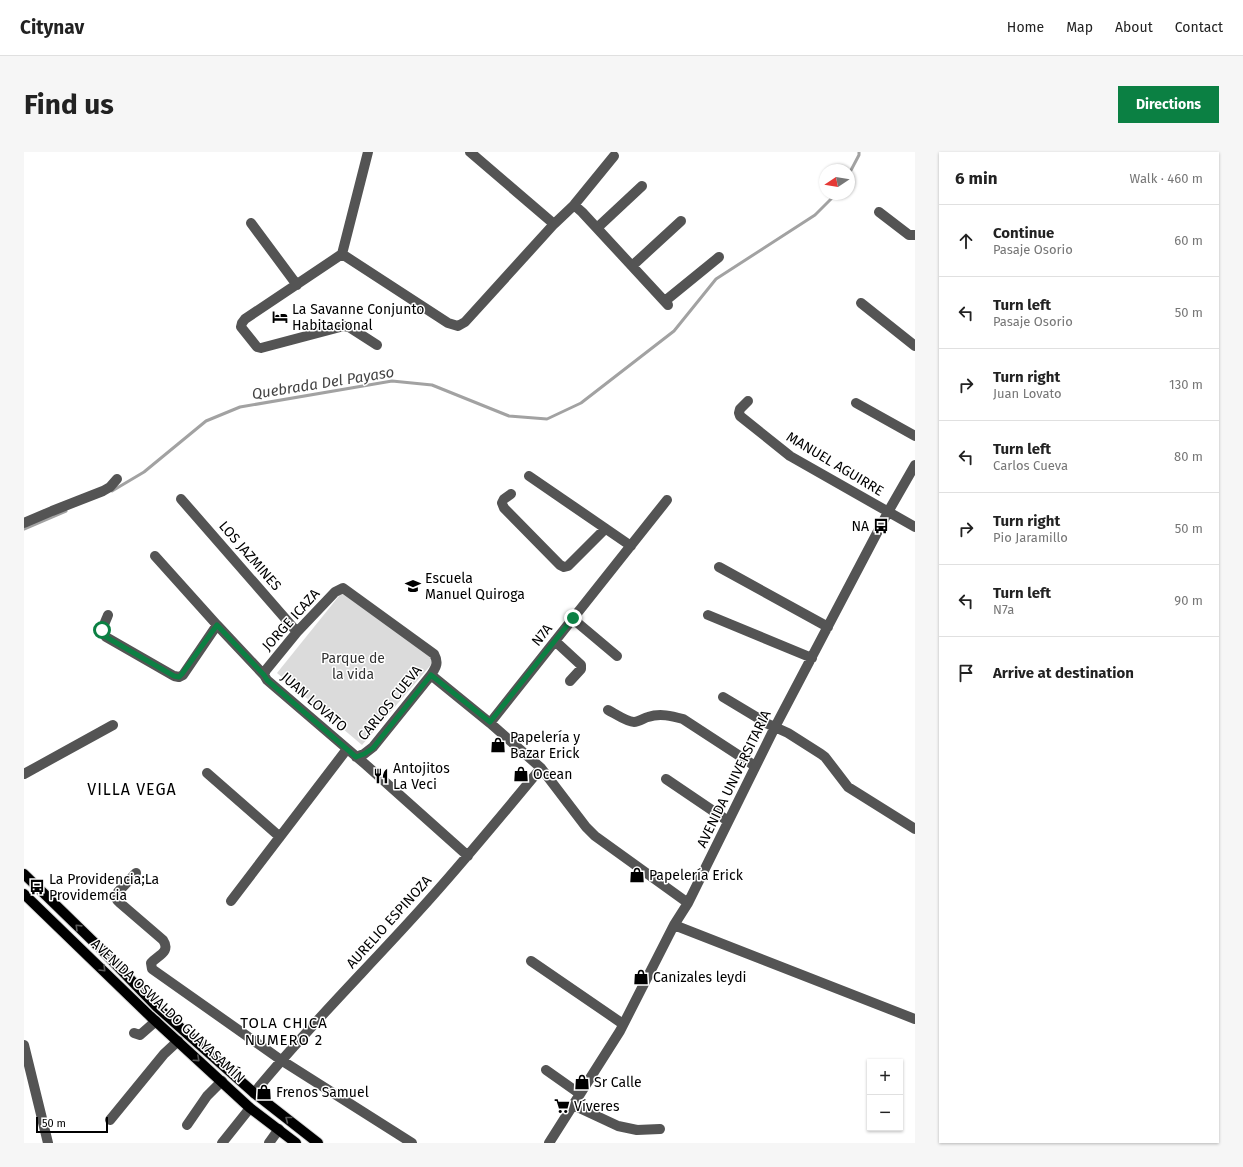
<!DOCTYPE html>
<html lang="en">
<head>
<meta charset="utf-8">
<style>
  body { margin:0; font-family:"Fira Sans",sans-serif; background:#f6f6f6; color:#222 }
  .controls { position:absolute; right:12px; bottom:12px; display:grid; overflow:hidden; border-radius:0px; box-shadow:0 1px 3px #0004 }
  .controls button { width:36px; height:36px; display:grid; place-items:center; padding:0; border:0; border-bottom:1px solid #e0e0e0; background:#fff; color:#222; font:20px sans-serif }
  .compass { position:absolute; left:795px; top:12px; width:36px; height:36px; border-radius:50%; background:#fff; box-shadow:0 1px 3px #0004; rotate:258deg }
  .scale { position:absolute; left:12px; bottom:10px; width:72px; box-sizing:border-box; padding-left:4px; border:2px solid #000; border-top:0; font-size:11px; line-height:14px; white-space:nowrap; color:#000; -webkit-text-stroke:3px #fff; paint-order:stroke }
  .stop { position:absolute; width:12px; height:12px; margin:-9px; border:3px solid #0b8043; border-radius:50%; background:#fff }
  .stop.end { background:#0b8043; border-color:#fff; box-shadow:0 1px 4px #0008 }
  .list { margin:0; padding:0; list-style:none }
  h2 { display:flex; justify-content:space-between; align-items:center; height:52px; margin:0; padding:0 16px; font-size:17px }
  h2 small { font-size:13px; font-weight:400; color:#767676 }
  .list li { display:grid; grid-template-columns:26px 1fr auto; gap:12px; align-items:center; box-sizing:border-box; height:72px; padding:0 16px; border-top:1px solid #e0e0e0 }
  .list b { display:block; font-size:15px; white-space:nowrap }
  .list p { margin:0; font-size:13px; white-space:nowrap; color:#767676 }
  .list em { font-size:13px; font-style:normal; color:#767676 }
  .icon { flex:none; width:22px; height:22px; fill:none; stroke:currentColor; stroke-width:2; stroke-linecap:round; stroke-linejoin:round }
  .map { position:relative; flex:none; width:891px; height:991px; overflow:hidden; border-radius:0px }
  header { display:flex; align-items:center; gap:24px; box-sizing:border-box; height:56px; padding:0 20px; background:#fff; border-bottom:1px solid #e0e0e0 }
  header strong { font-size:19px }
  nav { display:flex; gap:22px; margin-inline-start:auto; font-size:14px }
  .intro { display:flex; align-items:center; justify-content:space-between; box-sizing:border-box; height:96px; padding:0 24px }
  h1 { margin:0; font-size:28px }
  .button { padding:10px 18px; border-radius:0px; background:#0b8043; color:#fff; font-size:14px; font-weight:700 }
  main { display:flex; gap:24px; padding:0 24px }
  aside { flex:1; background:#fff; border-radius:0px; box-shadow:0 1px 3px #0004 }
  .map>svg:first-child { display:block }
  .green { fill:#dbdbdb }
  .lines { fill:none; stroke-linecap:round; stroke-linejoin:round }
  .stream { stroke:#a2a2a2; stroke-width:3 }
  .major-casing { stroke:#dbdbdb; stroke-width:12 }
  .minor { stroke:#545454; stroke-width:10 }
  .major { stroke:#000; stroke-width:10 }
  .oneway { stroke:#595959 }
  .route { stroke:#0b8043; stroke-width:5 }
  .labels { text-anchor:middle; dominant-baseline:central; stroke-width:3; stroke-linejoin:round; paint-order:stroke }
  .poi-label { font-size:14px; fill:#000; stroke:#fff; text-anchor:start }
  .street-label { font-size:14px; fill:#000; stroke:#fff }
  .park-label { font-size:14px; fill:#323232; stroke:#fff }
  .water-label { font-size:15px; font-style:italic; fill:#434343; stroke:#fff }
  .neighbourhood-label { font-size:15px; letter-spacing:1px; fill:#000; stroke:#fff }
  .quarter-label { font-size:16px; letter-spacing:1px; fill:#000; stroke:#fff }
</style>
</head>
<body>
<header>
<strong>Citynav</strong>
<nav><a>Home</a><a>Map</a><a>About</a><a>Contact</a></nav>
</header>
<div class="intro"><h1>Find us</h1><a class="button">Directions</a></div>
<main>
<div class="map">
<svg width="891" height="991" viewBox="0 0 891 991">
  <rect width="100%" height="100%" fill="#fff"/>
  <path class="green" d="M319,439L411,508L338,593L253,521Z"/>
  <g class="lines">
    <path class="stream" d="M825,22L835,3V0
      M88,339L120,320L182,269L216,255L368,229L408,233L485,264L523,267L557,251L650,179L692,127L791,63L812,42
      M0,377L42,359"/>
    <defs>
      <path id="major" d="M0,722L78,798L133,855L230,941L294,991
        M0,742L126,864L226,956L272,991"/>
    </defs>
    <use href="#major" class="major-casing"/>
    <path class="minor" d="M344,0L318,102L221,167L218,171L217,175L233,195L237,196L320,174L325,175L353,193
      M446,0L530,72
      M550,53L558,60L644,153
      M855,60L885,83H891
      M227,71L273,133
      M573,76L618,34
      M318,102L424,171L434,174L441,170L530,72L550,53L590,4
      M608,114L657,69
      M641,149L695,105
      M837,151L891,194
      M724,249L716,257L715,261L716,264L766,304L891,375
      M832,251L891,284
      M505,324L607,394
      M487,342L480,347L478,351L480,356L536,413L540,415L544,414L581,377
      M157,347L273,480
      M0,371L28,359L79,339L86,335L93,327
      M131,404L193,473L240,523L243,528L341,612L444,704
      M695,415L804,475
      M84,463C81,471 76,478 82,485L150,524L155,525L159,523L193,473
      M684,463L788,506
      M549,467L593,504
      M531,489L557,513V517L546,529
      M240,523L242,518L273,480L311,440L319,436L410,502C415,511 412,515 407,523L349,595L340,602L332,605
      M407,523L466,571L517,616L562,675L571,684L664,751
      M699,545L744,572L764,581L797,602L801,605L824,635L891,677
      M584,558C590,561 603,570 610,570C615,570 620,566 624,565C636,561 648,564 659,567L731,614
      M466,571L643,348
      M183,621L256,685
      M0,622L89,573
      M642,627L704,669
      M112,721L94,740L93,748L96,751L139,788C147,800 134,803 127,811L128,817L257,908L388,991
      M207,749L323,597
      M650,773L891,867
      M507,809L599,872
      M110,881L116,883L132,869
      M0,893L24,991
      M522,918L556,942
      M230,941C282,877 340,820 395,759C437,713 477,664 517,616
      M549,953L594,974L613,978L636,977
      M86,968L140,902L154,889
      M163,973L183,944L198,929
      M198,991L226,956
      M245,991L255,977
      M525,991L596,879L650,773L664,751L751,575L864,360L891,313"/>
    <use href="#major" class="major"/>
  </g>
  <defs><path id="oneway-chevron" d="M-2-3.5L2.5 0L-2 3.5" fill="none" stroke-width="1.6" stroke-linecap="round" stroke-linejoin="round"/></defs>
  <g class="oneway">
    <use href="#oneway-chevron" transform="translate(54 775) rotate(-136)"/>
    <use href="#oneway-chevron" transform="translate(79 817) rotate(45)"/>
    <use href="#oneway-chevron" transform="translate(173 907) rotate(42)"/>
    <use href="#oneway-chevron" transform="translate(264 967) rotate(-142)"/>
  </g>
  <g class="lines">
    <path class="route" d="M78,478L79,482L82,485L150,524L155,525L158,522L193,473L240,523L243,528L332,605L340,602L349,596L407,523L466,570L549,466"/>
  </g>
  <defs>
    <symbol id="hotel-bare" viewBox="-9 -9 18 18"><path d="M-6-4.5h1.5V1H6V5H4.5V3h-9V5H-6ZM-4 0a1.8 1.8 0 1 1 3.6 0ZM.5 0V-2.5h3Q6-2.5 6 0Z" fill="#000" stroke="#fff" stroke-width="2.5" paint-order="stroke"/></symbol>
    <symbol id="bus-bare" viewBox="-9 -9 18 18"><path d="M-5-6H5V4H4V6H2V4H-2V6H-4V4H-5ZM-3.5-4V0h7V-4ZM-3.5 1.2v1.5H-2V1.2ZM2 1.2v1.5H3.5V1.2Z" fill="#000" stroke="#fff" stroke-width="2.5" paint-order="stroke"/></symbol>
    <symbol id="school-bare" viewBox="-9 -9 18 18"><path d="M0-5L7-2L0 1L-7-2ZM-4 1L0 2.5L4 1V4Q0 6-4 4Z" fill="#000" stroke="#fff" stroke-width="2.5" paint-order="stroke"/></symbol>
    <symbol id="shop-bare" viewBox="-9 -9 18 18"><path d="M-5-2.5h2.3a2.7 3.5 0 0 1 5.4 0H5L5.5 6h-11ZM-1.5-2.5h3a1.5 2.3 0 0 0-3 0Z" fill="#000" stroke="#fff" stroke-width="2.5" paint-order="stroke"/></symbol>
    <symbol id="restaurant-bare" viewBox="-9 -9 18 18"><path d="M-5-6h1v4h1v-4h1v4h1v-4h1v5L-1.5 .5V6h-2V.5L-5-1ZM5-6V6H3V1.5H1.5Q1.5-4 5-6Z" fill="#000" stroke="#fff" stroke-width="2.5" paint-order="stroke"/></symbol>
    <symbol id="supermarket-bare" viewBox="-9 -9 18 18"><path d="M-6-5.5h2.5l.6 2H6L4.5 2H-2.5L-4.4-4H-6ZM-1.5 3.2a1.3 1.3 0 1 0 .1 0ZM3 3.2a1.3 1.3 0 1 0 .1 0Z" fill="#000" stroke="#fff" stroke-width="2.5" paint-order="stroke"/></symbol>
  </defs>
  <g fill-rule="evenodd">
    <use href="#hotel-bare" x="245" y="154" width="22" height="22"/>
    <use href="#bus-bare" x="846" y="363" width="22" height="22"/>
    <use href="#school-bare" x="378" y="423" width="22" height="22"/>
    <use href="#shop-bare" x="463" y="582" width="22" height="22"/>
    <use href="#shop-bare" x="486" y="611" width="22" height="22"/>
    <use href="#restaurant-bare" x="346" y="613" width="22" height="22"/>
    <use href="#shop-bare" x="602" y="712" width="22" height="22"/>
    <use href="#bus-bare" x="2" y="724" width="22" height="22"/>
    <use href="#shop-bare" x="606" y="814" width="22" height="22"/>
    <use href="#shop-bare" x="547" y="919" width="22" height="22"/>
    <use href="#shop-bare" x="229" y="929" width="22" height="22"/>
    <use href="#supermarket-bare" x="527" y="943" width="22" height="22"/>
  </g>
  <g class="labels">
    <g class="poi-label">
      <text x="268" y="157">La Savanne Conjunto<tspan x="268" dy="16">Habitacional</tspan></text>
      <text x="845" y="374" text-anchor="end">NA</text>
      <text x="401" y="426">Escuela<tspan x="401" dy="16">Manuel Quiroga</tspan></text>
      <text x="486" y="585">Papelería y<tspan x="486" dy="16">Bazar Erick</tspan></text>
      <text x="369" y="616">Antojitos<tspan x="369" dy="16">La Veci</tspan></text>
      <text x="509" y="622">Ocean</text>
      <text x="625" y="723">Papelería Erick</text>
      <text x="25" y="727">La Providencia;La<tspan x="25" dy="16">Providemcia</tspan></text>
      <text x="629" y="825">Canizales leydi</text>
      <text x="570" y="930">Sr Calle</text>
      <text x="252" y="940">Frenos Samuel</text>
      <text x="550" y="954">Víveres</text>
    </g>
    <g class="street-label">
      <text transform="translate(811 312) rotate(31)">MANUEL AGUIRRE</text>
      <text transform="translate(226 404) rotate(49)">LOS JAZMINES</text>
      <text transform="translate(267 468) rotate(-48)">JORGE ICAZA</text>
      <text transform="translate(518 483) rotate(-51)">N7A</text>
      <text transform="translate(290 550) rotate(41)">JUAN LOVATO</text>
      <text transform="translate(366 551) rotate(-51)">CARLOS CUEVA</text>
      <text transform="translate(710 627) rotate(-64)">AVENIDA UNIVERSITARIA</text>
      <text transform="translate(365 770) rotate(-48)">AURELIO ESPINOZA</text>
      <text transform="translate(144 859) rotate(43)">AVENIDA OSWALDO GUAYASAMÍN</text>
    </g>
    <g class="park-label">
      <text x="329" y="506">Parque de<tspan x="329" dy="16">la vida</tspan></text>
    </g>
    <g class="water-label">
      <text transform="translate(299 231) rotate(-9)">Quebrada Del Payaso</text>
    </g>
    <g class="neighbourhood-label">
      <text x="260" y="871">TOLA CHICA<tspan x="260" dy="17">NUMERO 2</tspan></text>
    </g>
    <g class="quarter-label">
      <text x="108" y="637">VILLA VEGA</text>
    </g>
  </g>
</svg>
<div class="controls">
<button>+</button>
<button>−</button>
</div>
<svg class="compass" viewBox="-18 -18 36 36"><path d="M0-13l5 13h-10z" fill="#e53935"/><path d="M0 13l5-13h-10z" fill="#767676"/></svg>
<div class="scale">50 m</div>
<div class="stop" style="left:78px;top:478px"></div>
<div class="stop end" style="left:549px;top:466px"></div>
</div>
<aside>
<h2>6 min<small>Walk · 460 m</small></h2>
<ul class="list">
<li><svg class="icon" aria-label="ahead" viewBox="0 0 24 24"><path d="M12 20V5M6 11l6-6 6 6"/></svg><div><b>Continue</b><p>Pasaje Osorio</p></div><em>60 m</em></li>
<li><svg class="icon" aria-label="left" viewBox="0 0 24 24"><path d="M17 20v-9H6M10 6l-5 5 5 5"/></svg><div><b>Turn left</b><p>Pasaje Osorio</p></div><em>50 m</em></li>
<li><svg class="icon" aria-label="right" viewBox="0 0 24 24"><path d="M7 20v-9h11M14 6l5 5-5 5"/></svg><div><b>Turn right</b><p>Juan Lovato</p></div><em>130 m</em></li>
<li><svg class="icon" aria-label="left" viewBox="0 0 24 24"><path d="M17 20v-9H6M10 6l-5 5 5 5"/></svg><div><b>Turn left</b><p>Carlos Cueva</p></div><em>80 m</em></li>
<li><svg class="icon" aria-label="right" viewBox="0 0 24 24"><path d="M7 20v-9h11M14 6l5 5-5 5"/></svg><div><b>Turn right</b><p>Pio Jaramillo</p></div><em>50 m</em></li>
<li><svg class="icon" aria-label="left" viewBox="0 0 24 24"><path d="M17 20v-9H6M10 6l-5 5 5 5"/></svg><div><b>Turn left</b><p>N7a</p></div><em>90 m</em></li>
<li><svg class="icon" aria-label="arrive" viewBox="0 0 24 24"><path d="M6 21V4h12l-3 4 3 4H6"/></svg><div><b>Arrive at destination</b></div></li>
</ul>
</aside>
</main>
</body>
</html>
